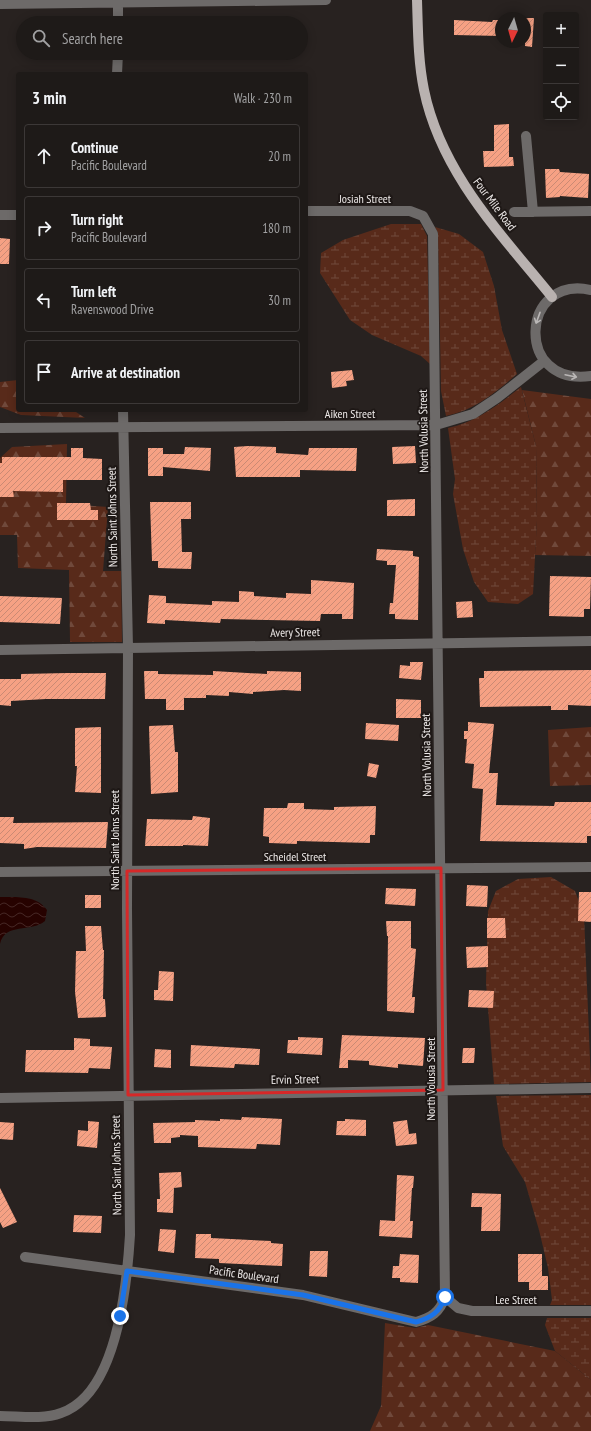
<!DOCTYPE html>
<html lang="en">
<head>
<meta charset="utf-8">
<style>
  body { margin:0; font-family:"PT Sans Narrow",sans-serif; background:#2b2725; color:#f1f3f6 }
  .controls { position:absolute; right:12px; top:12px; display:grid; overflow:hidden; border-radius:4px; box-shadow:0 2px 10px #0003 }
  .controls button { width:36px; height:36px; display:grid; place-items:center; padding:0; border:0; border-bottom:1px solid #3c3837; background:#1e1a18; color:#f1f3f6; font:20px sans-serif }
  .compass { position:absolute; left:495px; top:12px; width:36px; height:36px; border-radius:50%; background:#1e1a18; box-shadow:0 2px 10px #0003; rotate:185deg }
  .stop { position:absolute; width:12px; height:12px; margin:-9px; border:3px solid #1a73e8; border-radius:50%; background:#fff }
  .stop.end { background:#1a73e8; border-color:#fff; box-shadow:0 1px 4px #0008 }
  .list { margin:0; padding:0; list-style:none }
  h2 { display:flex; justify-content:space-between; align-items:center; height:52px; margin:0; padding:0 16px; font-size:17px }
  h2 small { font-size:13px; font-weight:400; color:#a1a1a2 }
  .list li { display:grid; grid-template-columns:26px 1fr auto; gap:12px; align-items:center; box-sizing:border-box; height:64px; margin:0 8px 8px; padding:0 8px; border:1px solid #3c3837; border-radius:4px }
  .list b { display:block; font-size:15px; white-space:nowrap }
  .list p { margin:0; font-size:13px; white-space:nowrap; color:#a1a1a2 }
  .list em { font-size:13px; font-style:normal; color:#a1a1a2 }
  .icon { flex:none; width:22px; height:22px; fill:none; stroke:currentColor; stroke-width:2; stroke-linecap:round; stroke-linejoin:round }
  .map { position:relative; flex:none; width:591px; height:1431px; overflow:hidden }
  .search { position:absolute; background:#1e1a18; box-shadow:0 2px 10px #0003; left:16px; top:16px; width:292px; height:44px; display:flex; align-items:center; gap:10px; box-sizing:border-box; padding:0 14px; border-radius:22px; color:#a1a1a2; font-size:15px }
  .panel { position:absolute; background:#1e1a18; box-shadow:0 2px 10px #0003; left:16px; top:72px; width:292px; height:340px; border-radius:4px }
  .map>svg:first-child { display:block }
  .forest { fill:url(#forest-firs) }
  .wetland { fill:url(#wetland-marsh) }
  .water { fill:url(#water-waves) }
  .building { fill:url(#building-hatch) }
  .lines { fill:none; stroke-linecap:round; stroke-linejoin:round }
  .minor { stroke:#6d6a69; stroke-width:10 }
  .major { stroke:#b9b2b0; stroke-width:10 }
  .oneway { stroke:#bab7b6 }
  .route { stroke:#1a73e8; stroke-width:5 }
  .marked { fill:none; stroke:#d62828; stroke-width:3; stroke-linejoin:round }
  .labels { text-anchor:middle; dominant-baseline:central; stroke-width:4; stroke-linejoin:round; paint-order:stroke }
  .street-label { font-size:12px; fill:#eeeae9; stroke:#1e1816 }
</style>
</head>
<body>
<div class="map">
<svg width="591" height="1431" viewBox="0 0 591 1431">
  <defs>
    <pattern id="forest-firs" width="22" height="20" patternUnits="userSpaceOnUse"><rect width="22" height="20" fill="#582a1a"/><path d="M5 1l3.5 6h-7zM16 11l3.5 6h-7z" fill="#70493b"/></pattern>
    <pattern id="wetland-marsh" width="20" height="14" patternUnits="userSpaceOnUse"><rect width="20" height="14" fill="#582a1a"/><path d="M1 5h8M5 5V1M11 12h8M15 12V8" fill="none" stroke="#70493b"/></pattern>
    <pattern id="water-waves" width="16" height="10" patternUnits="userSpaceOnUse"><rect width="16" height="10" fill="#260200"/><path d="M0 5q4-4 8 0t8 0" fill="none" stroke="#462725"/></pattern>
    <pattern id="building-hatch" width="6" height="6" patternUnits="userSpaceOnUse"><rect width="6" height="6" fill="#f6a184"/><path d="M-1 1l2-2M0 6l6-6M5 7l2-2" fill="none" stroke="#ca8a74"/></pattern>
  </defs>
  <rect width="100%" height="100%" fill="#282220"/>
  <path class="forest" d="M18,380V410H73L85,418L21,415L0,407V382Z
    M522,390L591,399V556L535,555L537,520L536,446Z
    M67,444L66,504L108,507L103,571H121L122,642H70L69,570L18,568L17,535H0V458L12,447Z
    M591,727V785L550,786L548,730Z
    M385,1323L415,1328L428,1325L555,1351L591,1380V1431H370L381,1406Z"/>
  <path class="wetland" d="M391,224H421L427,236L430,364L421,356L372,335L350,320L320,273L321,253L343,240Z
    M435,227L459,234L483,252L494,286L502,330L517,374C496,392 475,410 446,416L441,391L438,233Z
    M521,387L536,446L537,520L533,594L518,604L488,602L474,582L463,549L453,494L455,479L448,428C477,422 498,405 521,387Z
    M551,877L575,891L584,915L591,1082L494,1084L486,983L488,911L496,891L518,879Z
    M591,1095V1305H550L552,1300L548,1268L539,1230L525,1182L503,1146L496,1096Z
    M547,1318H591V1380L555,1351L545,1325Z"/>
  <path class="water" d="M0,897C16,897 37,895 47,910L45,921C31,933 5,922 0,944Z"/>
  <path class="building" d="M525,18H534L532,47L525,46Z
    M454,20L492,22L493,20H501V36L454,35Z
    M509,124V157H513L514,166L484,167L483,151H494V125Z
    M545,169H559L560,172L589,174L588,198L560,196V197L546,198Z
    M0,238L10,239L9,264H0Z
    M352,370L354,380L346,381L347,386L332,388L331,372Z
    M248,446L276,447V453L308,455L309,448H357L356,471L300,470V477H236L234,447Z
    M415,446L416,463L393,464L392,447Z
    M185,447L211,448L210,471L163,467V476H148V448H163V454H184Z
    M71,448H83V458L102,459V480H63V492L13,491L14,497H0V463H2V457H71Z
    M415,499V516H387V500Z
    M150,502H191V519H181L182,552H192L191,569L158,568V561H152Z
    M57,503H90L91,510H98V520H57Z
    M377,549L413,551V556L419,557L418,620L395,619V614H389L390,603H393L396,565H387V561L376,560Z
    M550,576L591,577L590,609H584V617L549,616Z
    M311,580L354,583L353,619H342V614H321L320,621L221,619L220,623L165,620V624L147,623L149,595L166,596V603L212,605V601L239,602V591L254,592V596L286,598V593L311,594Z
    M0,596L62,598L60,624L0,622Z
    M472,601L473,617L457,618L456,602Z
    M410,662H423L421,680L399,678L400,665L410,666Z
    M591,670V706L568,705V710H551V706L480,707L479,678H484V671Z
    M144,671H158V674L213,675V671L267,674V671L301,672V691L284,690L253,692V694L229,692V696L206,695V698H184V710H166V699H145Z
    M68,673H106L105,699H46L11,701V706L0,705V679H21V674Z
    M396,699L421,700V718H396Z
    M468,722L494,724L489,773H498L496,805L554,806L555,802H591V836H587V843L480,841L483,789L472,788L474,764L465,763L467,739H464V731H468Z
    M366,723L399,725L398,741L365,739Z
    M173,725L175,752H178V792L151,794L149,726Z
    M101,727V793L75,792L77,766H75V728Z
    M369,763L379,765L376,778L367,776Z
    M288,803H304V809L334,810V807L376,806L375,835H370V843L297,841V844L269,843V837L263,836L264,808H287Z
    M193,816L210,818L208,846L183,845V846H145L147,819L192,820Z
    M0,817H14L13,823L108,822L106,848L37,847L24,849V844L0,843Z
    M467,885L488,886L487,907L466,906Z
    M386,888L416,889L415,906L385,904Z
    M579,892H591V922L578,921Z
    M85,895H101V908H85Z
    M487,918H505L506,938H487Z
    M386,921H411V948L416,949L412,997H415L414,1013L387,1011L388,936H387Z
    M85,926H101L103,950H104L103,999H105L106,1017L78,1018L75,992L76,951H86Z
    M488,946V967L467,968L466,947Z
    M159,971L174,972L173,1001L154,1000V990H158Z
    M469,990L494,991L493,1008L468,1007Z
    M342,1035L425,1038L423,1066L398,1064V1068L369,1065V1061L348,1060V1068H339Z
    M298,1037L323,1038L322,1055L287,1053L288,1040H298Z
    M74,1038L90,1039V1046L112,1047L110,1069L89,1068L88,1073L25,1072L26,1050H74Z
    M191,1045L260,1049L259,1065L235,1064L234,1068L190,1066Z
    M463,1048H475L474,1063H462Z
    M155,1049L171,1050V1068L154,1067Z
    M242,1117L282,1119L280,1145L257,1144L256,1149L198,1147V1136L180,1135V1137L171,1138V1143H154L153,1123L195,1122V1120L220,1121V1119L241,1120Z
    M345,1119L366,1120V1136L336,1135L337,1121H345Z
    M407,1120L409,1134L416,1133L417,1144L396,1146L393,1122Z
    M88,1121L99,1122L97,1148L77,1146L78,1130L88,1131Z
    M0,1122L14,1123L13,1140L0,1139Z
    M181,1172L182,1187L174,1188L173,1213L157,1212V1199H160L159,1173Z
    M397,1175L414,1176L413,1188H412L410,1221H413L412,1238L379,1236L380,1220L395,1221Z
    M0,1188L17,1222L3,1228L0,1222Z
    M472,1193L501,1194L500,1231H481L482,1207H471Z
    M74,1215L102,1216L101,1233L73,1232Z
    M160,1229L176,1230L174,1253L158,1251Z
    M196,1234H211V1238L271,1241V1243L283,1244L282,1266L219,1263V1259L195,1258Z
    M310,1251H328L327,1277L309,1276Z
    M400,1254L419,1255L418,1283L400,1282V1278H392L393,1266H399Z
    M518,1254H542V1276H548V1290H529V1282H518Z"/>
  <g class="lines">
    <path class="minor" d="M0,4L326,0
      M118,23V0
      M117,74L118,53
      M526,136L533,212
      M514,212L591,211
      M0,215H18
      M591,290C520,274 514,387 591,376
      M0,428L436,425L473,414L497,398L544,361
      M0,650L591,641
      M0,872L591,867
      M0,1098L591,1088
      M25,1257L303,1295L416,1322C431,1318 440,1312 445,1297L433,234L423,216L410,211H306
      M445,1297L458,1308L472,1311H591
      M0,1416C19,1416 42,1420 61,1413C117,1394 127,1285 130,1235L127,909L128,648L123,410"/>
    <path class="major" d="M417,0C418,30 418,61 424,90C441,173 501,234 552,297"/>
  </g>
  <defs><path id="oneway-shaft" d="M-6 0H5M1.5-3L5.5 0L1.5 3" fill="none" stroke-width="1.6" stroke-linecap="round" stroke-linejoin="round"/></defs>
  <g class="oneway">
    <use href="#oneway-shaft" transform="translate(538 318) rotate(110)"/>
    <use href="#oneway-shaft" transform="translate(571 376) rotate(12)"/>
  </g>
  <g class="lines">
    <path class="route" d="M120,1316L127,1271L303,1295L416,1322C431,1318 440,1312 445,1297"/>
  </g>
  <path class="marked" d="M441,868L443,1090L128,1095L127,871Z"/>
  <g class="labels">
    <g class="street-label">
      <text x="365" y="198">Josiah Street</text>
      <text transform="translate(495 204) rotate(53)">Four Mile Road</text>
      <text x="350" y="413">Aiken Street</text>
      <text transform="translate(423 431) rotate(-91)">North Volusia Street</text>
      <text transform="translate(112 517) rotate(-91)">North Saint Johns Street</text>
      <text transform="translate(295 632) rotate(-1)">Avery Street</text>
      <text transform="translate(426 755) rotate(-91)">North Volusia Street</text>
      <text transform="translate(114 840) rotate(-90)">North Saint Johns Street</text>
      <text x="295" y="856">Scheidel Street</text>
      <text transform="translate(295 1079) rotate(-1)">Ervin Street</text>
      <text transform="translate(430 1079) rotate(-90)">North Volusia Street</text>
      <text transform="translate(116 1165) rotate(-91)">North Saint Johns Street</text>
      <text transform="translate(244 1274) rotate(8)">Pacific Boulevard</text>
      <text x="516" y="1299">Lee Street</text>
    </g>
  </g>
</svg>
<div class="controls">
<button>+</button>
<button>−</button>
<button><svg class="icon" aria-label="locate" viewBox="0 0 24 24"><circle cx="12" cy="12" r="6"/><path d="M12 2v4M12 18v4M2 12h4M18 12h4"/></svg></button>
</div>
<svg class="compass" viewBox="-18 -18 36 36"><path d="M0-13l5 13h-10z" fill="#e53935"/><path d="M0 13l5-13h-10z" fill="#a1a1a2"/></svg>
<div class="stop" style="left:445px;top:1297px"></div>
<div class="stop end" style="left:120px;top:1316px"></div>
<div class="search"><svg class="icon" aria-label="search" viewBox="0 0 24 24"><circle cx="10" cy="10" r="6"/><path d="M15 15l6 6"/></svg>Search here</div>
<section class="panel">
<h2>3 min<small>Walk · 230 m</small></h2>
<ul class="list">
<li><svg class="icon" aria-label="ahead" viewBox="0 0 24 24"><path d="M12 20V5M6 11l6-6 6 6"/></svg><div><b>Continue</b><p>Pacific Boulevard</p></div><em>20 m</em></li>
<li><svg class="icon" aria-label="right" viewBox="0 0 24 24"><path d="M7 20v-9h11M14 6l5 5-5 5"/></svg><div><b>Turn right</b><p>Pacific Boulevard</p></div><em>180 m</em></li>
<li><svg class="icon" aria-label="left" viewBox="0 0 24 24"><path d="M17 20v-9H6M10 6l-5 5 5 5"/></svg><div><b>Turn left</b><p>Ravenswood Drive</p></div><em>30 m</em></li>
<li><svg class="icon" aria-label="arrive" viewBox="0 0 24 24"><path d="M6 21V4h12l-3 4 3 4H6"/></svg><div><b>Arrive at destination</b></div></li>
</ul>
</section>
</div>
</body>
</html>
